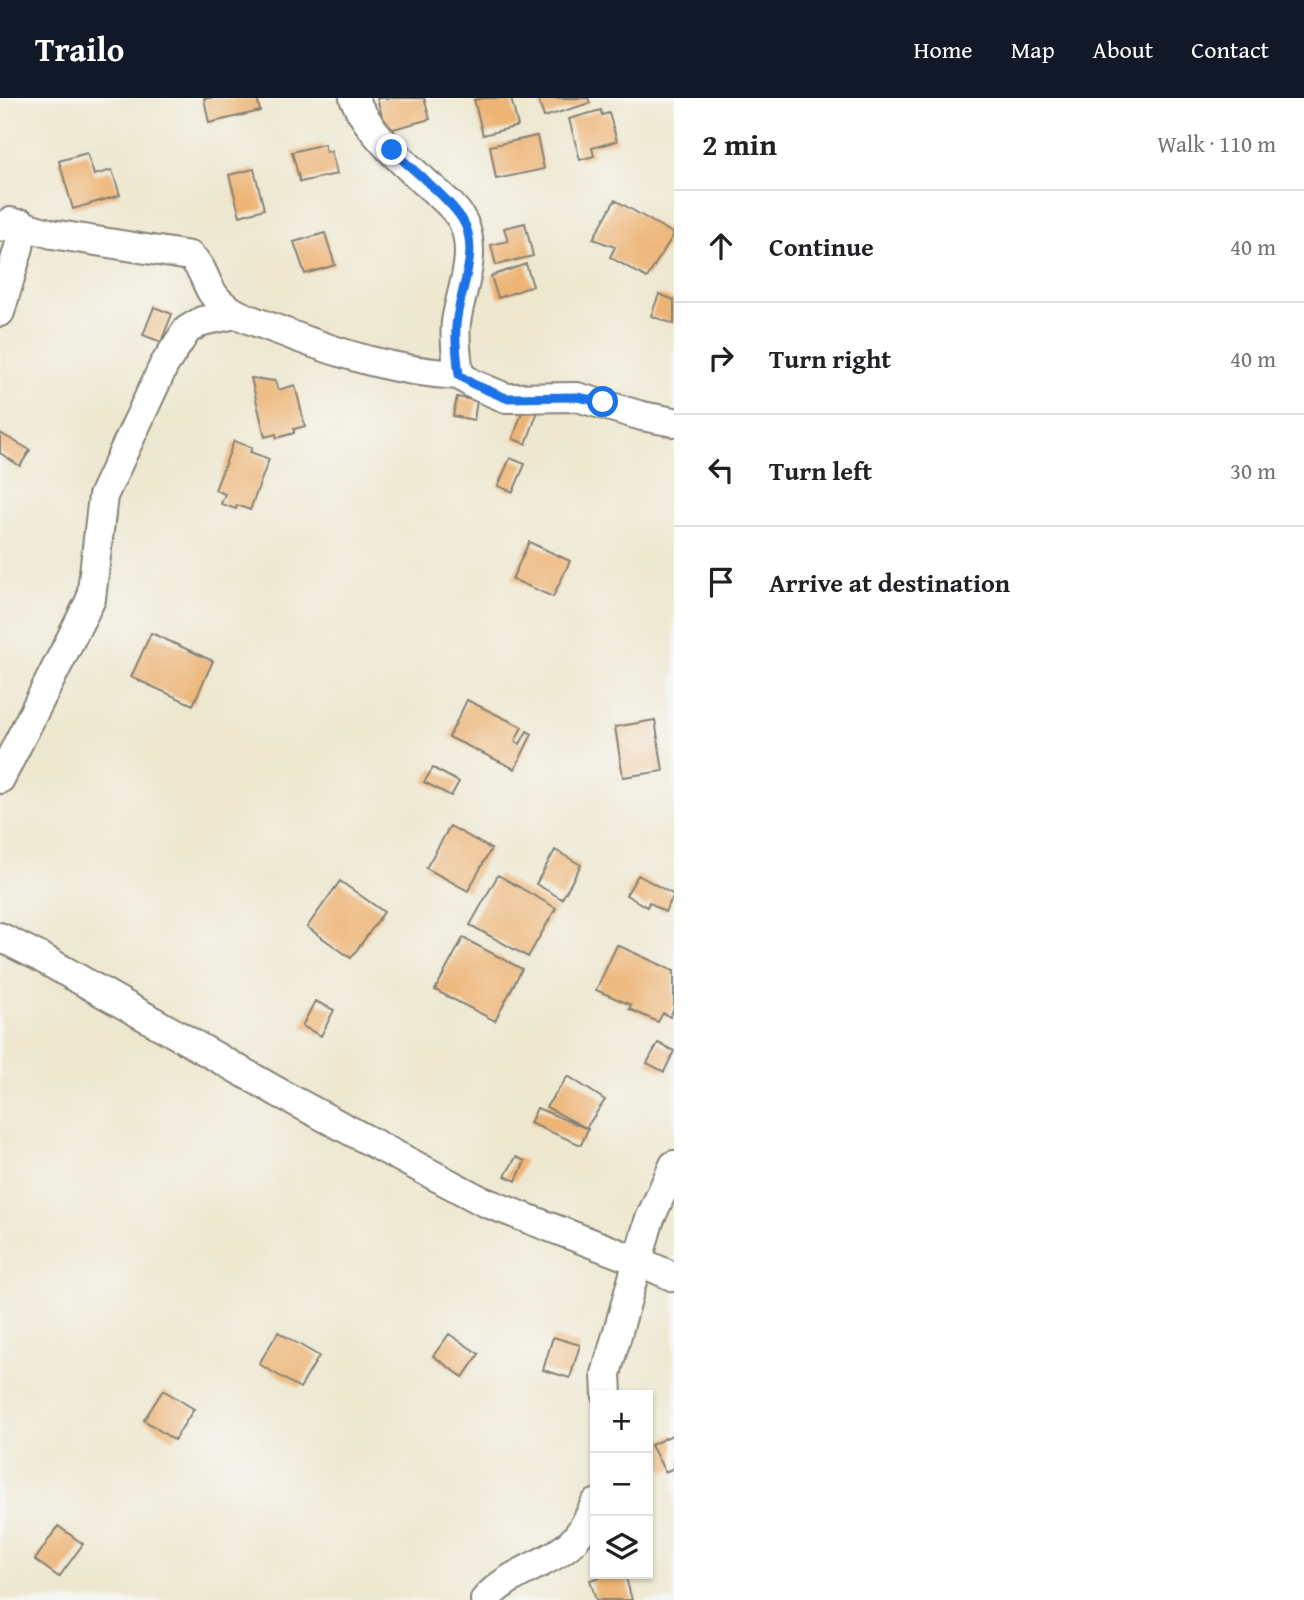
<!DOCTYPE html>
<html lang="en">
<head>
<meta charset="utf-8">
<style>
  body { margin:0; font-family:"Gentium Book Plus",serif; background:#f2f2f2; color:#202124 }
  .controls { position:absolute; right:21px; bottom:21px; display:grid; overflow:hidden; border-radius:0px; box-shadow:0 2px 5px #0004 }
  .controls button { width:63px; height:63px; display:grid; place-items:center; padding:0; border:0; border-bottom:2px solid #e0e0e0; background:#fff; color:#202124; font:35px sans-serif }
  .stop { position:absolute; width:21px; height:21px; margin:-16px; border:5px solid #1a73e8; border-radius:50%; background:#fff }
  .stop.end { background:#1a73e8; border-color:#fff; box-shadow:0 2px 7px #0008 }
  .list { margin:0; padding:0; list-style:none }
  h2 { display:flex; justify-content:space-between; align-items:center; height:91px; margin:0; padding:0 28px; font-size:30px }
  h2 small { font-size:23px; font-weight:400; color:#757577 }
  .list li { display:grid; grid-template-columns:46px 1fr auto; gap:21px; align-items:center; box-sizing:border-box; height:112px; padding:0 28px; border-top:2px solid #e0e0e0 }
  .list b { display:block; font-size:26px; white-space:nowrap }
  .list em { font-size:23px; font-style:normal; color:#757577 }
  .icon { flex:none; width:38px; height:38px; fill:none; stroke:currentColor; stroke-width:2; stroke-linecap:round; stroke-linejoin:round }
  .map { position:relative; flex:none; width:674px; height:1502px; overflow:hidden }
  header { display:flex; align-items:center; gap:42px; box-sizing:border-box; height:98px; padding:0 35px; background:#111827; color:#fff }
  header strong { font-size:33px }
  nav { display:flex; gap:38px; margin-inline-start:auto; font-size:24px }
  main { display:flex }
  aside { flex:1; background:#fff }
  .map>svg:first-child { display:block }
  .building { fill:#edb475 }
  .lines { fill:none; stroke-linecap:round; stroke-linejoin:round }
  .minor-casing { stroke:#858276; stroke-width:32 }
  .minor { stroke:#fff; stroke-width:28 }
  .route { stroke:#1a73e8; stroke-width:9 }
</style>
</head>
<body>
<header>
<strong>Trailo</strong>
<nav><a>Home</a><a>Map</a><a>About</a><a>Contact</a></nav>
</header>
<main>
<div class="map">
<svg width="674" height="1502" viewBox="0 0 674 1502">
  <rect width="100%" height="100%" fill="#f6f6f2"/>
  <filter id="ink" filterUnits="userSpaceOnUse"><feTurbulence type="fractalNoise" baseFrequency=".0143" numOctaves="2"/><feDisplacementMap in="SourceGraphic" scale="14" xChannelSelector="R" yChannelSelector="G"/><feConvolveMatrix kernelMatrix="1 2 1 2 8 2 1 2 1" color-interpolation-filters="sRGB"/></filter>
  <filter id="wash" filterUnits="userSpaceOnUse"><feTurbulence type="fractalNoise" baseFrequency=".00686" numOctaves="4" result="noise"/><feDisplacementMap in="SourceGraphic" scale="28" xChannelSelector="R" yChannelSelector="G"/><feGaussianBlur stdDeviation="1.57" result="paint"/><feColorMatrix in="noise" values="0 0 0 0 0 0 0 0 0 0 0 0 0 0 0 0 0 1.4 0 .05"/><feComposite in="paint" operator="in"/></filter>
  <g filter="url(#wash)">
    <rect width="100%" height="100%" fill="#eee8d0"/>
    <g id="blocks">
      <path class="building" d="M204,0H257L260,13L209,25Z
        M377,0H424L430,21L386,33Z
        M484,0H511L518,28L483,37L474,2Z
        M543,0H588L590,5L544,19L538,1Z
        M601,12L602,17L609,15L617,43L592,50L594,58L580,62L569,21Z
        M537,38L544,71L496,81L490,48Z
        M324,46L326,54L331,53L337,76L300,84L292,54Z
        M87,55L94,77L112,72L120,97L73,111L59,63Z
        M254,71L264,111L240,118L229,77Z
        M615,102L674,136L647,180L610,159L615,149L593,141Z
        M525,125L533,158L496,167L491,147L508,143L504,130Z
        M325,135L335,167L305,176L294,144Z
        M526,166L533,188L498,200L491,178Z
        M659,196L674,202V226L651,218Z
        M154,209L172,216L161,244L143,237Z
        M251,280L275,283L278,292L295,287L305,328L294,331V335L277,340L276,336L265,339Z
        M457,299L477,303L474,322L453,318Z
        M524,308L538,313L526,346L513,341Z
        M0,335L30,352L20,368L0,355Z
        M234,343L252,350L250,354L269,361L250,412L237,407L236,411L221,406L225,396L215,392Z
        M510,360L525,366L513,394L498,388Z
        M529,444L570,463L553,499L512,481Z
        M151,535L213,563L193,607L131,579Z
        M467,602L522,629L515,643L520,646L527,633L532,636L515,671L449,639Z
        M655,622L663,673L623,679L615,629Z
        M433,670L459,684L451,698L424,684Z
        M450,728L491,751L468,793L426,770Z
        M555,752L581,767L562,801L536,786Z
        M498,777L556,810L528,859L470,827Z
        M638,777L674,797L665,814L649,804L647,809L626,797Z
        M340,783L384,814L351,860L307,829Z
        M463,840L522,871L495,923L435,892Z
        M617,847L674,873V910L670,919L663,915L658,924L629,911L631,907L596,892Z
        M315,903L334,912L321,938L302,928Z
        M658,945L674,953L664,974L647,965Z
        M568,978L605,1002L586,1030L546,1009Z
        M537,1010L588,1031L581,1047L530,1025Z
        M516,1059L525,1063L516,1083L505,1078Z
        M278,1234L319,1258L300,1290L259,1266Z
        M449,1236L479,1256L463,1279L433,1258Z
        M553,1239L580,1247L570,1280L543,1272Z
        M163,1292L194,1311L174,1342L144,1322Z
        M674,1336V1370L665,1374L651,1347Z
        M58,1428L83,1446L59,1479L35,1462Z
        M613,1476H625L632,1502H596L590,1482Z"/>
    </g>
  </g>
  <g filter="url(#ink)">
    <use href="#blocks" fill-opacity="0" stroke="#858276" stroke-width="2"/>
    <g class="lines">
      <defs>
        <path id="minor" d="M354,0C368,33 400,62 426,85C438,96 456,109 463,124C478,157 461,191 456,224C454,241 457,260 459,277L473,286L506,300L577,299L642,318L674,324
          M0,129L11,124L52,136L190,158C207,172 204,191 222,206C239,220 261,225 281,233C339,256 397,274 459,277
          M0,214L19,149L23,126
          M0,681L91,501L103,398L164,267L187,232L202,223L236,216
          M0,839L40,859L283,997L482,1103L638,1163L674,1179
          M607,1297L606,1276L649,1123L674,1067
          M485,1502C510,1472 553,1466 576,1440C584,1430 590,1418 595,1406"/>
      </defs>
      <use href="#minor" class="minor-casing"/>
      <use href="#minor" class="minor"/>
    </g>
  </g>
  <g class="lines" filter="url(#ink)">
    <path class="route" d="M392,52C412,72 448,99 462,121C482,153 458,195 456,228C455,244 457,261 459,277L473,286L506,300L577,299L603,304"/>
  </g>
</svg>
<div class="controls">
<button>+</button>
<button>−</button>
<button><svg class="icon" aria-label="layers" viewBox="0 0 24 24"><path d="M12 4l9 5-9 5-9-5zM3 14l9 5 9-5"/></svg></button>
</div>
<div class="stop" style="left:603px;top:304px"></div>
<div class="stop end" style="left:392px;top:52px"></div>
</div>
<aside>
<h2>2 min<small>Walk · 110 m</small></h2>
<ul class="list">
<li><svg class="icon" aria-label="ahead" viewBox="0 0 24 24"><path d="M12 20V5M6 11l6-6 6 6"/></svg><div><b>Continue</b></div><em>40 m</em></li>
<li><svg class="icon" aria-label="right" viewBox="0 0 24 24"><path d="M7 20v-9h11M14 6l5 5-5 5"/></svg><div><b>Turn right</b></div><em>40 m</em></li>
<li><svg class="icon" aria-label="left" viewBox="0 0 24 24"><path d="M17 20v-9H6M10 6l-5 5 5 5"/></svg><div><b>Turn left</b></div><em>30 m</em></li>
<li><svg class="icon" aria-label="arrive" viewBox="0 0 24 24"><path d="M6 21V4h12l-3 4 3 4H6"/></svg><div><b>Arrive at destination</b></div></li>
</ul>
</aside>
</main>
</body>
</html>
